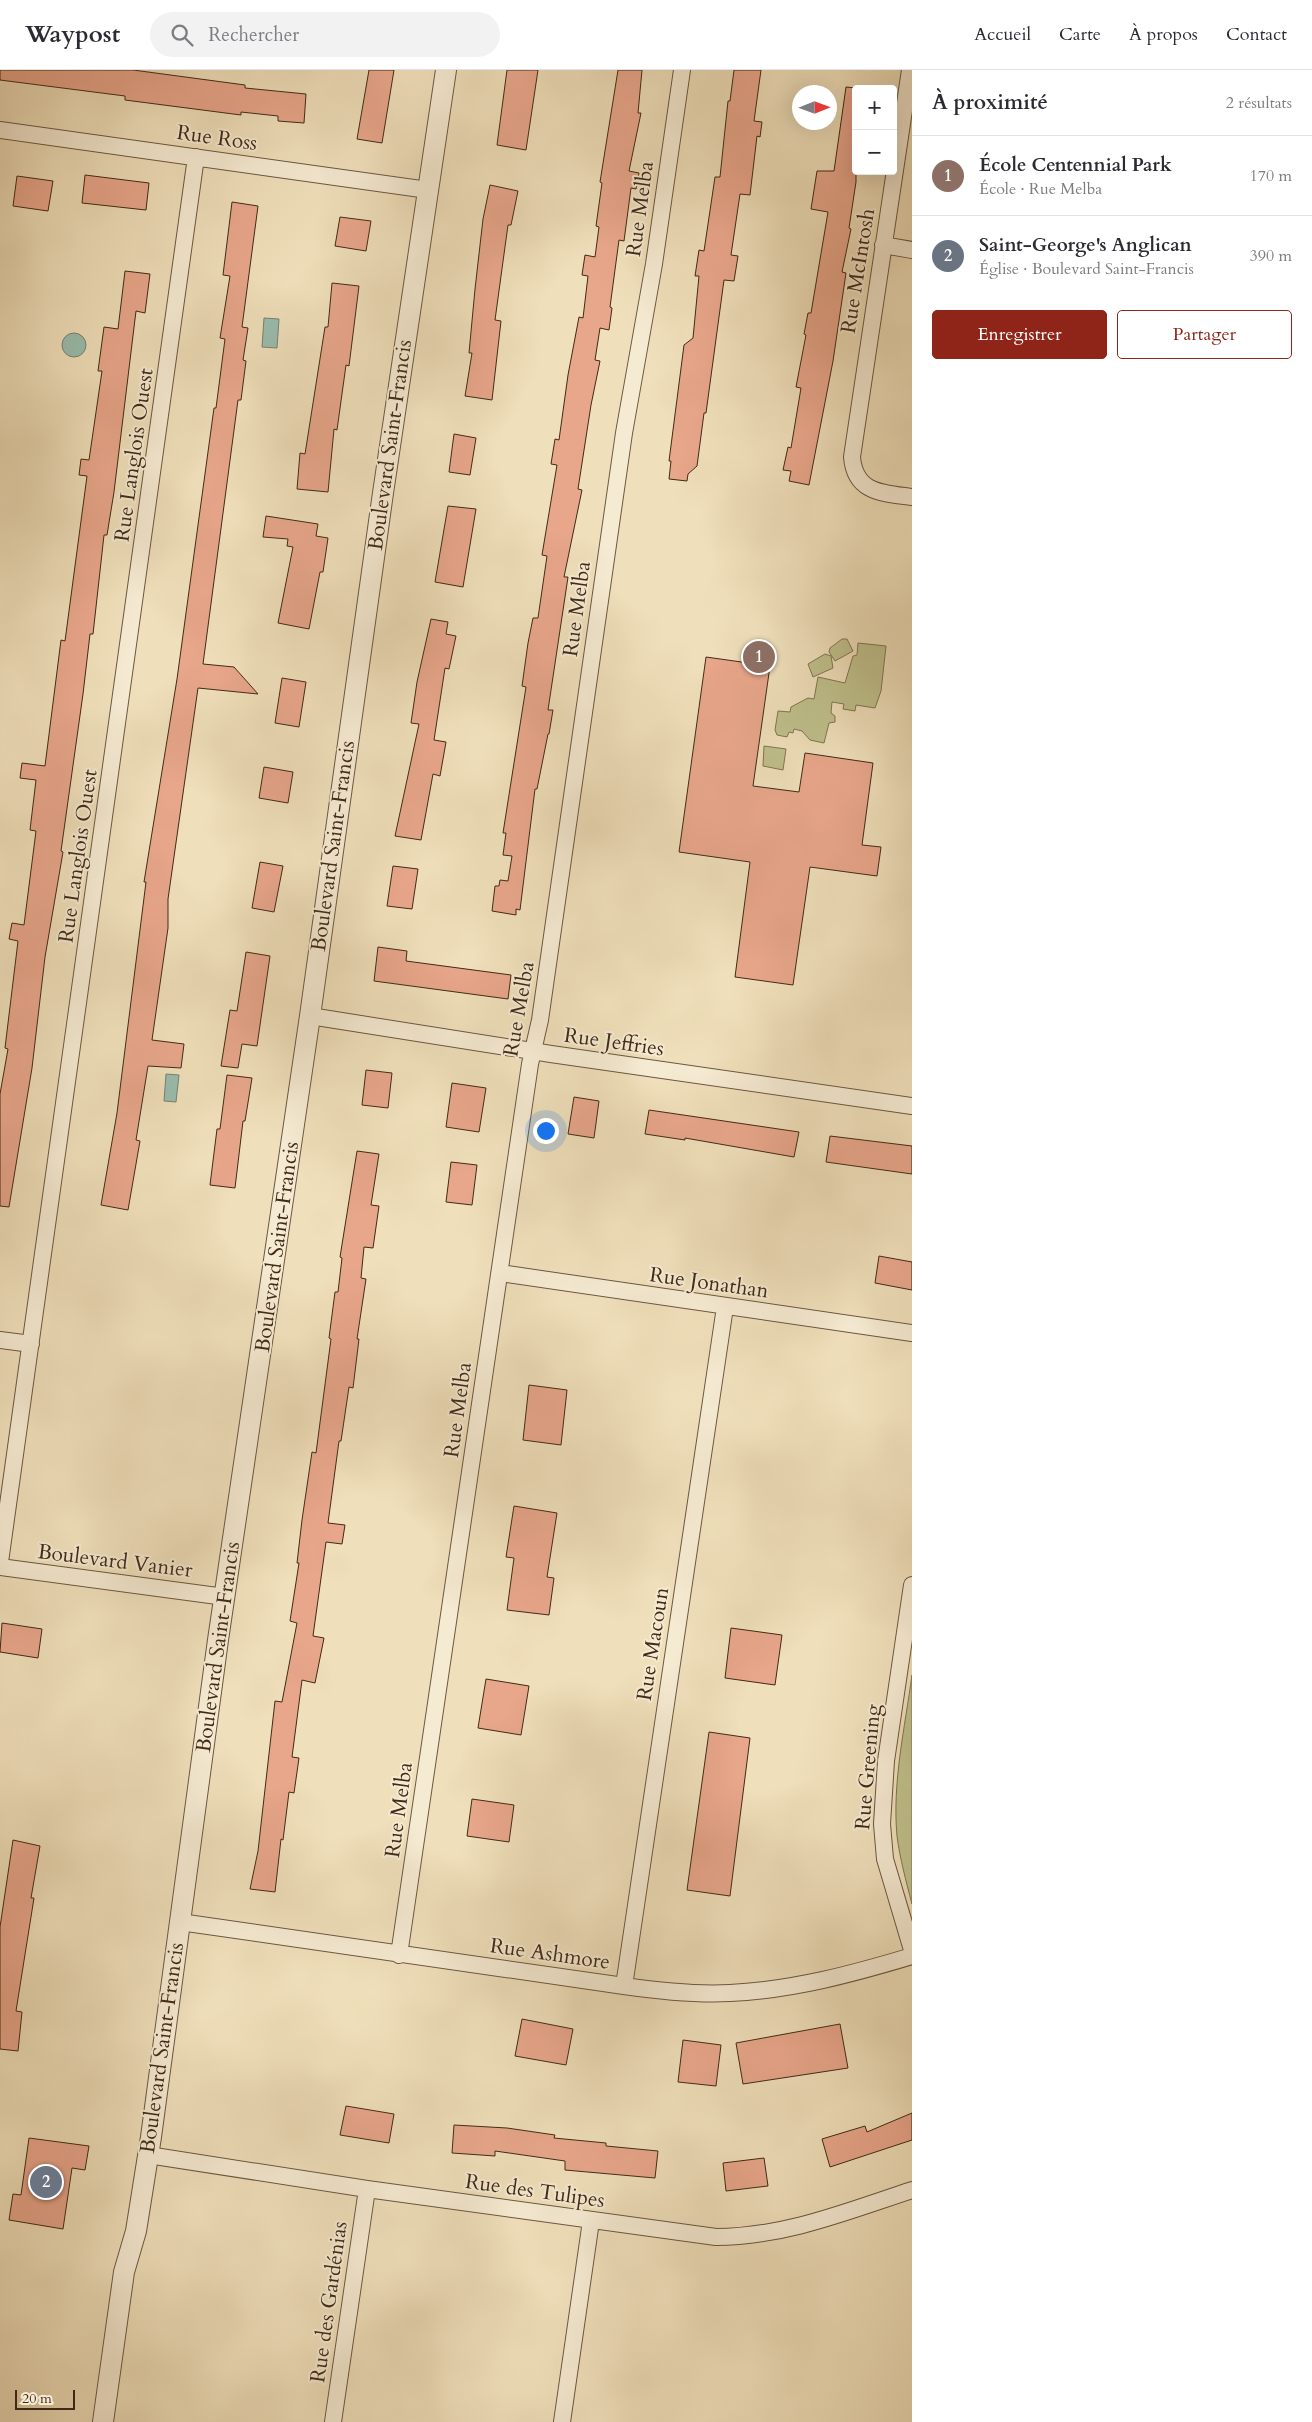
<!DOCTYPE html>
<html lang="fr">
<head>
<meta charset="utf-8">
<style>
  body { margin:0; font-family:Cardo,serif; background:#f2f2f3; color:#2b2b33 }
  .controls { position:absolute; right:15px; top:15px; display:grid; overflow:hidden; border-radius:5px; box-shadow:0 5px 20px #0002 }
  .controls button { width:45px; height:45px; display:grid; place-items:center; padding:0; border:0; border-bottom:1px solid #e1e1e2; background:#fff; color:#2b2b33; font:25px sans-serif }
  .compass { position:absolute; left:792px; top:15px; width:45px; height:45px; border-radius:50%; background:#fff; box-shadow:0 5px 20px #0002; rotate:89deg }
  .scale { position:absolute; left:15px; bottom:12px; width:60px; box-sizing:border-box; padding-left:5px; border:2px solid #402a17; border-top:0; font-size:14px; line-height:18px; white-space:nowrap; color:#402a17; -webkit-text-stroke:4px #f5ead2; paint-order:stroke }
  .you { position:absolute; left:545px; top:1060px; width:18px; height:18px; margin:-12px; border:4px solid #fff; border-radius:50%; background:#1a73e8; box-shadow:0 0 0 8px #1a73e833 }
  .badge { display:grid; place-items:center; width:32px; height:32px; border-radius:50%; background:#8f2418; color:#fff; font-size:16px; font-weight:700 }
  .pin { position:absolute; translate:-50% -50%; border:2px solid #fff; box-shadow:0 1px 5px #0006 }
  .list { margin:0; padding:0; list-style:none }
  h2 { display:flex; justify-content:space-between; align-items:center; height:65px; margin:0; padding:0 20px; font-size:21px }
  h2 small { font-size:16px; font-weight:400; color:#7c7c81 }
  .list li { display:grid; grid-template-columns:32px 1fr auto; gap:15px; align-items:center; box-sizing:border-box; height:80px; padding:0 20px; border-top:1px solid #e1e1e2 }
  .list b { display:block; font-size:19px; white-space:nowrap }
  .list p { margin:0; font-size:16px; white-space:nowrap; color:#7c7c81 }
  .list em { font-size:16px; font-style:normal; color:#7c7c81 }
  .actions { display:flex; gap:10px; padding:15px 20px }
  .actions a { flex:1; padding:11px 0; border:1px solid #8f2418; border-radius:5px; text-align:center; font-size:18px; color:#8f2418 }
  .actions .main { background:#8f2418; color:#fff }
  .icon { flex:none; width:28px; height:28px; fill:none; stroke:currentColor; stroke-width:2; stroke-linecap:round; stroke-linejoin:round }
  .map { position:relative; flex:none; width:912px; height:2352px; overflow:hidden }
  header { display:flex; align-items:center; gap:30px; box-sizing:border-box; height:70px; padding:0 25px; background:#fff; border-bottom:1px solid #e1e1e2 }
  header strong { font-size:24px }
  nav { display:flex; gap:28px; margin-inline-start:auto; font-size:18px }
  .search { width:350px; height:45px; background:#f2f2f3; display:flex; align-items:center; gap:12px; box-sizing:border-box; padding:0 18px; border-radius:28px; color:#7c7c81; font-size:19px }
  main { display:flex }
  aside { flex:1; background:#fff }
  .map>svg:first-child { display:block }
  .green { fill:#bfc08c; stroke:#807552 }
  .water { fill:#9abdaf; stroke:#768272 }
  .building { fill:#e8a68b; stroke:#402a17 }
  .lines { fill:none; stroke-linecap:round; stroke-linejoin:round }
  .minor-casing { stroke:#6c5740; stroke-width:18 }
  .tertiary-casing { stroke:#6c5740; stroke-width:22 }
  .minor { stroke:#f5ead2; stroke-width:16 }
  .tertiary { stroke:#f5ead2; stroke-width:20 }
  .labels { text-anchor:middle; dominant-baseline:central; stroke-width:4; stroke-linejoin:round; paint-order:stroke }
  .street-label { font-size:21px; fill:#402a17; stroke:#f5ead2 }
</style>
</head>
<body>
<header>
<strong>Waypost</strong>
<div class="search"><svg class="icon" aria-label="search" viewBox="0 0 24 24"><circle cx="10" cy="10" r="6"/><path d="M15 15l6 6"/></svg>Rechercher</div>
<nav><a>Accueil</a><a>Carte</a><a>À propos</a><a>Contact</a></nav>
</header>
<main>
<div class="map">
<svg width="912" height="2352" viewBox="0 0 912 2352">
  <rect width="100%" height="100%" fill="#efdfba"/>
  <filter id="stains"><feTurbulence type="fractalNoise" baseFrequency=".004" numOctaves="4"/><feColorMatrix values="0 0 0 0 .2 0 0 0 0 .09 0 0 0 0 .02 0 0 0 .5 -.17"/></filter>
  <radialGradient id="worn" r=".72"><stop offset=".6" stop-color="#630" stop-opacity="0"/><stop offset="1" stop-color="#630" stop-opacity=".3"/></radialGradient>
  <path class="green" d="M842,569H847L853,581L835,591L829,582L830,578Z
    M858,573L886,576L881,621L875,638L856,635L855,641L843,639L844,634L832,632L831,643L835,646V652L829,653L824,673L810,670L802,661L794,659L793,663L789,662L787,667L777,665L775,660L778,641L790,642L791,637L808,628L814,629L818,607L845,613L853,586L857,585Z
    M825,584L831,586L833,598L813,607L808,594Z
    M764,676L786,679L783,700L763,696Z
    M912,1605V1834C906,1811 900,1789 897,1766C892,1713 905,1657 912,1605Z"/>
  <path class="water" d="M264,248L279,249L277,278L262,277Z
    M62 275a12 12 0 1 1 24 0a12 12 0 1 1-24 0Z
    M166,1004L179,1005L176,1032L164,1031Z"/>
  <path class="building" d="M0,0H133L245,15V18L306,24L304,53L278,51V46L241,42V45L125,30V26L0,10Z
    M369,0H394L382,73L357,69Z
    M507,0H538L526,80L497,75Z
    M618,0H642L638,43H641L629,101L639,103L636,119L631,118L624,171L619,170L610,237L612,238L609,260L600,258L595,290L600,291L591,335L578,419L582,420L564,507H568L548,640H553L549,664H548L537,719H535L520,840L516,839V845L492,841L495,816H499L500,810L508,811L512,786L503,785L506,763H503L526,617L522,616L528,573L533,548H538L547,486L542,485L557,395L551,394L555,369L559,370L568,305L579,247L583,248L588,206L582,205L585,185L595,187L599,157L596,156L602,113L600,112Z
    M734,0H761L754,51L762,52L760,67L757,66L750,125L740,124L731,185L738,186L734,211L724,210L706,343H704L697,396L688,404L687,411L669,409L671,391H669L684,275L693,268L699,206H695L699,180L704,181L715,107H720L728,31H730Z
    M846,17L856,18V112L849,158L851,159L842,202L846,203L833,291L809,415L789,411L791,401L783,400L788,377L791,378L801,318L796,317L806,265L804,264L808,243H811L828,142L811,139L817,101H834Z
    M85,105L149,113L146,140L82,133Z
    M17,106L53,111L48,141L13,136Z
    M490,115L518,121L511,155H508L495,250L501,251L492,330L465,326L472,283H469L475,219L483,149Z
    M232,132L258,136L242,257L248,258L243,290L246,291L241,330H238L203,594L234,597L258,624L198,618L168,829V858L152,970L184,974L181,998L148,996L136,1070L140,1071L128,1140L101,1135L117,1043L146,812H144L177,609L214,338H216L225,269L220,268L230,206L223,205Z
    M340,147L371,151L366,181L335,176Z
    M125,201L150,204L145,243L136,241L114,422L107,465H104L93,564H90L83,624L61,781L63,782L45,887L32,998L9,1137L0,1136V1024L8,979L5,978L18,871L9,869L12,853L24,855L36,761L30,760L36,710L20,708L22,693L45,696L61,570L65,571L87,406L79,405L81,389L89,390L102,301H98L104,257L118,259Z
    M332,213L359,216L349,296L346,295L337,360L334,359L328,422L297,419L300,383L305,384L325,257H328Z
    M454,364L476,368L470,405L449,402Z
    M448,436L476,439L463,517L435,512Z
    M266,446L318,454L316,466L328,468L323,502H320L309,559L278,553L293,477L287,476L288,469L263,467Z
    M431,549L448,552L446,564L456,566L449,599L445,598L434,670L446,672L440,706L433,704L421,770L395,766L419,654L411,653L417,612Z
    M706,587L770,596L753,716L799,722L805,683L873,693L862,775L881,777L877,806L810,797L793,915L735,907L750,792L679,782Z
    M282,608L306,612L299,657L275,653Z
    M264,697L293,702L288,733L259,728Z
    M260,792L283,796L274,842L252,838Z
    M393,796L418,799L412,839L387,836Z
    M378,877L407,881L406,891L511,905L508,929L374,911Z
    M246,882L270,886L257,976L242,974L238,998L221,996L230,940L237,941Z
    M366,1000L392,1003L388,1038L362,1035Z
    M227,1005L252,1008L245,1051H243L235,1118L210,1115L217,1059H220Z
    M452,1013L486,1018L479,1062L446,1057Z
    M574,1027L599,1031L594,1068L568,1064Z
    M649,1040L799,1062L794,1087L685,1068V1070L645,1064Z
    M830,1066L912,1076V1104L826,1092Z
    M357,1081L379,1084L371,1135L379,1136L373,1178L364,1177L361,1208L366,1209L357,1269H359L353,1318L349,1317L341,1371H339L328,1453L345,1455L342,1474L326,1472L313,1566L324,1568L315,1613L302,1610L292,1687L299,1688L294,1723L289,1722L283,1770L281,1769L275,1822L250,1819L258,1781L275,1631L282,1632L297,1553L290,1551L299,1493H297L302,1450L312,1382L316,1383L331,1269L329,1268L335,1222H338L342,1188L340,1187Z
    M451,1092L477,1095L472,1135L446,1132Z
    M879,1186L912,1192V1220L875,1213Z
    M529,1315L567,1320L561,1375L523,1370Z
    M514,1436L557,1443L547,1507L554,1508L549,1545L507,1540L514,1488L506,1487Z
    M2,1553L42,1559L38,1588L0,1582Z
    M731,1558L782,1565L775,1615L725,1608Z
    M486,1609L529,1616L521,1665L478,1658Z
    M709,1662L750,1668L730,1826L687,1820Z
    M472,1729L514,1735L509,1772L467,1766Z
    M13,1770L40,1776L31,1828H34L16,1941L22,1942L18,1981L0,1979V1857Z
    M522,1949L573,1959L566,1995L515,1986Z
    M840,1954L848,1998L743,2014L736,1973Z
    M683,1970L721,1975L716,2016L678,2012Z
    M346,2036L394,2044L389,2073L340,2065Z
    M912,2043V2070L830,2097L822,2069L865,2056L867,2062Z
    M454,2055L507,2058L555,2065L554,2068L606,2073V2076L658,2081L655,2108L565,2100V2091L495,2081V2086L452,2083Z
    M29,2068L89,2076L85,2100L72,2098L63,2159L9,2150L13,2124L21,2125Z
    M764,2088L768,2116L726,2121L723,2093Z"/>
  <g class="lines">
    <defs>
      <path id="minor" d="M910,0L852,387C855,423 882,423 912,427
        M0,60L428,120
        M883,175L912,180
        M310,946L551,984L912,1036
        M500,1203L912,1263
        M0,1270L31,1274
        M0,1492L196,87
        M0,1497L225,1527
        M912,1515L886,1691L882,1754L885,1789L912,1880
        M180,1852L624,1916C659,1921 695,1925 730,1923C793,1920 852,1904 912,1886
        M399,1885L530,994L540,950L624,363L654,194L682,0
        M624,1916L725,1237
        M148,2085L367,2119L716,2167C784,2167 848,2141 912,2120
        M333,2352L367,2119
        M562,2352L591,2151"/>
      <path id="tertiary" d="M103,2352L124,2202L136,2161L151,2067L218,1570L310,946L383,423L446,0"/>
    </defs>
    <use href="#minor" class="minor-casing"/>
    <use href="#tertiary" class="tertiary-casing"/>
    <use href="#minor" class="minor"/>
    <use href="#tertiary" class="tertiary"/>
  </g>
  <g class="labels">
    <g class="street-label">
      <text transform="translate(217 68) rotate(8)">Rue Ross</text>
      <text transform="translate(640 139) rotate(-82)">Rue Melba</text>
      <text transform="translate(858 201) rotate(-81)">Rue McIntosh</text>
      <text transform="translate(390 375) rotate(-82)">Boulevard Saint-Francis</text>
      <text transform="translate(134 385) rotate(-82)">Rue Langlois Ouest</text>
      <text transform="translate(577 539) rotate(-82)">Rue Melba</text>
      <text transform="translate(333 776) rotate(-82)">Boulevard Saint-Francis</text>
      <text transform="translate(78 786) rotate(-82)">Rue Langlois Ouest</text>
      <text transform="translate(519 939) rotate(-80)">Rue Melba</text>
      <text transform="translate(614 972) rotate(8)">Rue Jeffries</text>
      <text transform="translate(277 1177) rotate(-82)">Boulevard Saint-Francis</text>
      <text transform="translate(709 1213) rotate(8)">Rue Jonathan</text>
      <text transform="translate(458 1340) rotate(-82)">Rue Melba</text>
      <text transform="translate(115 1491) rotate(7)">Boulevard Vanier</text>
      <text transform="translate(653 1574) rotate(-81)">Rue Macoun</text>
      <text transform="translate(218 1577) rotate(-82)">Boulevard Saint-Francis</text>
      <text transform="translate(868 1697) rotate(-85)">Rue Greening</text>
      <text transform="translate(399 1740) rotate(-82)">Rue Melba</text>
      <text transform="translate(550 1884) rotate(8)">Rue Ashmore</text>
      <text transform="translate(162 1978) rotate(-82)">Boulevard Saint-Francis</text>
      <text transform="translate(535 2121) rotate(8)">Rue des Tulipes</text>
      <text transform="translate(329 2232) rotate(-82)">Rue des Gardénias</text>
    </g>
  </g>
  <rect width="100%" height="100%" filter="url(#stains)"/>
  <rect width="100%" height="100%" fill="url(#worn)"/>
</svg>
<div class="controls">
<button>+</button>
<button>−</button>
</div>
<svg class="compass" viewBox="-18 -18 36 36"><path d="M0-13l5 13h-10z" fill="#e53935"/><path d="M0 13l5-13h-10z" fill="#7c7c81"/></svg>
<div class="scale">20 m</div>
<div class="you"></div>
<div class="pin badge" style="left:759px;top:587px;background:#8d6e63">1</div>
<div class="pin badge" style="left:46px;top:2112px;background:#6b7280">2</div>
</div>
<aside>
<h2>À proximité<small>2 résultats</small></h2>
<ul class="list">
<li><span class="badge" style="background:#8d6e63">1</span><div><b>École Centennial Park</b><p>École · Rue Melba</p></div><em>170 m</em></li>
<li><span class="badge" style="background:#6b7280">2</span><div><b>Saint-George's Anglican</b><p>Église · Boulevard Saint-Francis</p></div><em>390 m</em></li>
</ul>
<div class="actions"><a class="main">Enregistrer</a><a>Partager</a></div>
</aside>
</main>
</body>
</html>
